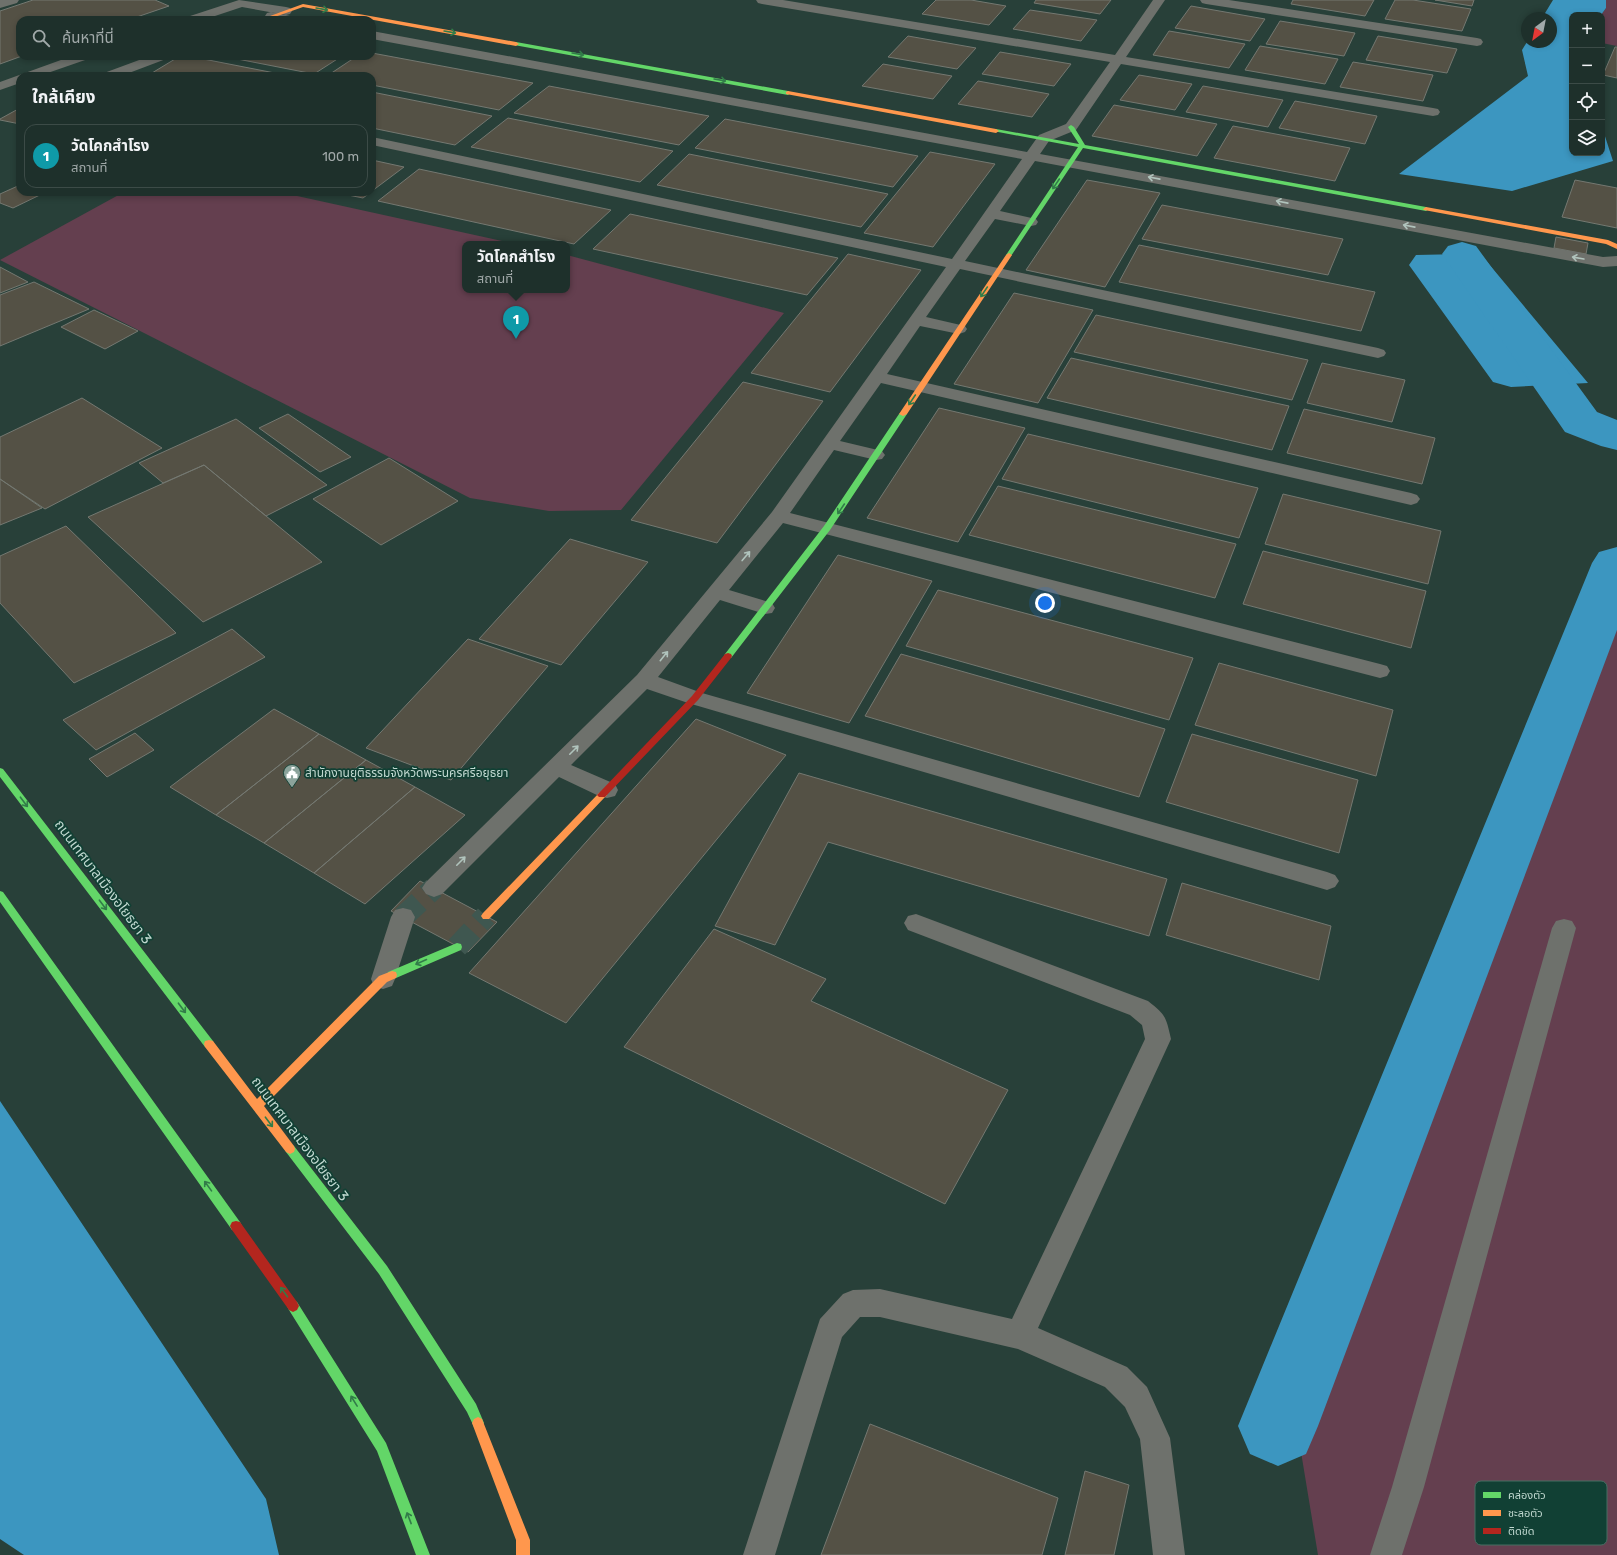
<!DOCTYPE html>
<html lang="th">
<head>
<meta charset="utf-8">
<style>
  body { margin:0; font-family:Rubik,"Noto Sans Thai",sans-serif; background:#263833; color:#f1f3f6 }
  .controls { position:absolute; right:12px; top:12px; display:grid; overflow:hidden; border-radius:8px; box-shadow:0 2px 6px #0003 }
  .controls button { width:36px; height:36px; display:grid; place-items:center; padding:0; border:0; border-bottom:1px solid #3c4b47; background:#1e302b; color:#f1f3f6; font:20px sans-serif }
  .compass { position:absolute; left:1521px; top:12px; width:36px; height:36px; border-radius:50%; background:#1e302b; box-shadow:0 2px 6px #0003; rotate:212deg }
  .you { position:absolute; left:1045px; top:603px; width:14px; height:14px; margin:-10px; border:3px solid #fff; border-radius:50%; background:#1a73e8; box-shadow:0 0 0 6px #1a73e833 }
  .badge { display:grid; place-items:center; width:26px; height:26px; border-radius:50%; background:#8ba39b; color:#fff; font-size:13px; font-weight:700 }
  .pin { position:absolute; translate:-50% -33px; filter:drop-shadow(0 1px 2px #0008) }
  .pin::after { content:''; position:absolute; top:21px; width:14px; height:12px; background:inherit; clip-path:polygon(0 0,100% 0,50% 100%) }
  .popup { position:absolute; left:462px; top:241px; width:108px; height:52px; box-sizing:border-box; display:grid; place-content:center; border-radius:8px; background:#1e302b; filter:drop-shadow(0 1px 3px #0005); font-size:13px; white-space:nowrap; color:#a1a9a9 }
  .popup b { font-size:15px; color:#f1f3f6 }
  .popup::after { content:''; position:absolute; left:50%; top:100%; margin-left:-8px; border:8px solid transparent; border-top-color:#1e302b }
  .list { margin:0; padding:0; list-style:none }
  h2 { display:flex; justify-content:space-between; align-items:center; height:52px; margin:0; padding:0 16px; font-size:17px }
  h2 small { font-size:13px; font-weight:400; color:#a1a9a9 }
  .list li { display:grid; grid-template-columns:26px 1fr auto; gap:12px; align-items:center; box-sizing:border-box; height:64px; margin:0 8px 8px; padding:0 8px; border:1px solid #3c4b47; border-radius:12px }
  .list b { display:block; font-size:15px; white-space:nowrap }
  .list p { margin:0; font-size:13px; white-space:nowrap; color:#a1a9a9 }
  .list em { font-size:13px; font-style:normal; color:#a1a9a9 }
  .icon { flex:none; width:22px; height:22px; fill:none; stroke:currentColor; stroke-width:2; stroke-linecap:round; stroke-linejoin:round }
  .map { position:relative; flex:none; width:1617px; height:1555px; overflow:hidden }
  .search { position:absolute; background:#1e302b; box-shadow:0 2px 6px #0003; left:16px; top:16px; width:360px; height:44px; display:flex; align-items:center; gap:10px; box-sizing:border-box; padding:0 14px; border-radius:12px; color:#a1a9a9; font-size:15px }
  .panel { position:absolute; background:#1e302b; box-shadow:0 2px 6px #0003; left:16px; top:72px; width:360px; height:124px; border-radius:12px }
  .map>svg:first-child { display:block }
  .green { fill:#643f4f }
  .water { fill:#3c96c0 }
  .lines { fill:none; stroke-linecap:round; stroke-linejoin:round }
  .canal { fill:#3c96c0; fill-rule:evenodd }
  .building { fill:#545145; stroke:#747871 }
  .street-tunnel { stroke:#3f5750; stroke-width:22; stroke-dasharray:22 11; stroke-linecap:butt }
  .secondary-tunnel { stroke:#3f5750; stroke-width:22; stroke-dasharray:22 11; stroke-linecap:butt }
  .lane { fill:#6e716c; fill-rule:evenodd }
  .street { fill:#6e716c; fill-rule:evenodd }
  .fast { fill:#63d668; fill-rule:evenodd }
  .slow { fill:#ff974d; fill-rule:evenodd }
  .jam { fill:#b3261e; fill-rule:evenodd }
  .oneway { stroke:#327c49 }
  .oneway2 { stroke:#b0c3bc }
  .labels { text-anchor:middle; dominant-baseline:central; stroke-width:3.5; stroke-linejoin:round; paint-order:stroke }
  .poi-label { font-size:12px; fill:#c1d8d0; stroke:#114034; text-anchor:start }
  .near-street-label { font-size:14px; fill:#c1d8d0; stroke:#114034 }
  .key { fill:#114034; stroke:#466e63; stroke-width:1 }
  .key-label { font-size:11px; fill:#c1d8d0 }
</style>
</head>
<body>
<div class="map">
<svg width="1617" height="1555" viewBox="0 0 1617 1555">
  <rect width="100%" height="100%" fill="#284039"/>
  <path class="green" d="M1606,0H1617V46L1602,43L1601,15L1606,8Z
    M124,192H279L516,244H465V290H567V255L784,313L621,510L549,511L470,498L0,260Z
    M1617,629V1555H1318L1301,1452Z"/>
  <path class="water" d="M1553,0H1606V8L1601,15H1572V153H1602V127L1613,161L1512,191L1399,174L1528,76L1522,50L1527,42H1551V18H1542Z
    M1462,254L1483,257L1588,383L1511,387L1493,382L1409,265L1416,255Z
    M0,1101L266,1499L279,1555H24L0,1539Z"/>
  <g class="lines">
    <path class="canal" d="M1462,242L1476,246L1597,412L1617,420V450L1601,446L1565,432L1442,254L1448,246Z
      M1617,547V630L1318,1426L1306,1454L1278,1466L1250,1454L1238,1426L1592,563L1599,552Z"/>
  </g>
  <path class="building" d="M33,0H155L169,6L128,20H20V56H22L0,64V11Z
    M936,0H971L1006,6L989,25L922,14Z
    M1036,0H1111L1100,14L1034,3Z
    M1293,0H1374L1365,16L1291,4Z
    M1395,0H1413L1471,9L1462,31L1385,19Z
    M1435,0H1474L1472,6Z
    M1191,6L1265,19L1250,41L1175,28Z
    M1030,10L1097,20L1081,41L1013,29Z
    M1280,21L1355,33L1344,56L1266,44Z
    M1169,31L1245,44L1229,68L1153,55Z
    M908,36L976,48L957,69L888,57Z
    M1378,36L1457,49L1447,73L1366,60Z
    M1260,46L1338,59L1325,84L1245,70Z
    M1615,47H1617V78L1603,75Z
    M1000,52L1071,64L1054,86L982,74Z
    M372,53L533,83L499,110L372,85V76H327L357,56H372Z
    M180,56H188L290,76H147Z
    M222,56H342L314,74Z
    M1353,62L1433,75L1423,101L1340,87Z
    M883,64L952,76L933,99L862,86Z
    M1139,75L1192,84L1175,110L1120,100Z
    M978,81L1049,94L1032,117L958,104Z
    M549,86L709,116L679,145L514,113Z
    M1203,86L1283,100L1268,127L1186,112Z
    M372,92L492,116L455,145L372,128Z
    M1295,101L1377,116L1365,144L1279,128Z
    M1114,105L1217,124L1197,156L1092,136Z
    M20,108V124L0,120V119Z
    M508,118L673,151L640,182L471,147Z
    M725,119L918,156L893,187L695,148Z
    M1233,126L1350,148L1335,181L1214,158Z
    M930,152L995,164L933,247L864,233Z
    M689,154L888,194L861,227L657,185Z
    M372,160L404,167L372,191Z
    M419,169L611,210L574,244L378,201Z
    M1087,180L1160,193L1105,287L1026,270Z
    M1575,180L1617,188V228L1562,217Z
    M20,185V192H46L13,208L0,203V194Z
    M333,192H371L363,198Z
    M1162,205L1343,239L1328,275L1142,239Z
    M630,214L838,258L807,295L593,249Z
    M1556,237L1588,243L1586,254L1554,248Z
    M1139,245L1375,292L1361,331L1119,282Z
    M848,254L921,270L830,392L751,373Z
    M0,267L28,282L0,293Z
    M34,282L89,309L0,346V295Z
    M1014,293L1093,310L1038,403L954,384Z
    M94,310L138,331L105,349L61,327Z
    M1096,315L1308,360L1292,400L1074,352Z
    M1071,358L1289,406L1272,450L1047,398Z
    M1322,363L1405,380L1392,422L1307,403Z
    M743,382L823,401L717,543L631,520Z
    M82,398L162,448L45,509L0,479V437Z
    M939,408L1025,428L958,542L867,518Z
    M1304,409L1435,438L1422,484L1287,453Z
    M288,414L351,457L320,472L259,428Z
    M236,419L327,485L266,516L204,465L163,483L139,463Z
    M1028,434L1258,488L1239,538L1002,479Z
    M389,458L458,501L381,545L313,499Z
    M204,465L322,562L203,622L88,517Z
    M0,479L42,508L0,525Z
    M998,486L1236,544L1215,598L969,535Z
    M1283,494L1441,531L1428,584L1265,544Z
    M66,526L176,633L74,683L0,603V556Z
    M570,539L648,562L561,665L479,639Z
    M1263,551L1426,591L1411,648L1243,604Z
    M838,555L932,581L849,723L747,693Z
    M938,590L1193,658L1169,720L906,646Z
    M232,629L265,657L96,750L63,720Z
    M468,639L548,666L451,780L366,748Z
    M901,654L1165,729L1139,797L865,716Z
    M1219,663L1393,710L1376,776L1195,725Z
    M274,709L319,734L216,815L170,787Z
    M696,719L786,755L566,1023L469,973Z
    M135,733L154,750L107,777L89,759Z
    M319,734L366,760L264,843L216,815Z
    M1192,734L1358,780L1339,853L1166,802Z
    M366,760L415,787L314,873L264,843Z
    M799,773L1167,879L1149,936L828,842L775,945L715,926Z
    M415,787L465,815L365,904L314,873Z
    M420,881L497,922L468,952L391,911Z
    M1182,883L1331,926L1319,980L1166,935Z
    M714,929L826,979L811,1001L1008,1090L945,1204L624,1047Z
    M870,1424L1058,1498L1042,1555H821Z
    M1085,1471L1129,1485L1114,1555H1065Z"/>
  <g class="lines">
    <path class="street-tunnel" d="M403,917L434,888"/>
    <path class="secondary-tunnel" d="M457,947L486,916"/>
    <path class="lane" d="M0,0H19L17,3L0,8Z
      M239,0L286,7L290,8L292,11L290,14L286,15L242,7L203,20H185L187,17Z
      M72,56H90L88,59L39,76H20V83L0,90V82Z
      M916,914L1148,1001C1166,1015 1166,1017 1171,1039L1038,1328L1127,1367L1147,1387L1170,1438L1185,1555H1153L1140,1439L1125,1407L1105,1387L1018,1349L880,1317H860L842,1337L775,1555H743L820,1319L843,1294L853,1290L880,1289L1012,1319L1145,1039L1142,1025L1130,1015L908,930L904,923L908,916Z
      M1564,919L1572,921L1576,928L1424,1487L1402,1555H1370L1392,1487L1552,928L1556,921Z"/>
    <path class="street" d="M756,0H783L1115,55L1153,0H1165L1126,57L1433,108L1438,109L1440,112L1438,115L1433,116L1121,64L1076,130L1049,141L1040,154L1603,257L1617,256V266L1603,267L1035,161L1000,211L1036,219L1038,222L1036,225L1031,226L995,219L965,261L1378,348L1384,350L1386,353L1384,356L1378,358L960,269L926,317L965,326L967,329L965,332L959,334L920,326L887,374L1411,493L1417,495L1420,499L1417,503L1411,505L881,383L840,441L882,451L885,455L882,459L876,460L834,450L790,513L1380,664L1387,666L1390,671L1387,676L1380,678L783,523L729,590L772,603L775,608L772,613L765,614L720,600L658,677L702,693L1327,872L1335,875L1339,881L1335,887L1327,890L688,703L647,689L571,765L615,784L618,790L615,796L607,798L599,796L559,777L442,894L434,897L426,894L422,888L426,882L637,675L772,512L946,267L372,145V137L952,259L1022,159L372,39V31L1027,152L1039,135L1066,124L1110,62L762,4L758,3Z
      M1200,0H1229L1477,38L1481,39L1483,42L1481,45L1477,46L1206,4L1202,3Z
      M271,12L295,17L297,20L267,19L265,16L267,13Z
      M150,56H168L166,59L121,76H103L104,73Z
      M403,908L411,910L415,917L395,979L392,986L383,989L374,986L371,979L391,917L395,910Z"/>
    <path class="fast" d="M516,42L788,91L791,93L788,95L514,45V43Z
      M1071,125L1074,127L1085,145L1426,207L1429,209L1426,211L1083,148L1011,256H1007L1006,255L1078,147L993,131L996,129L1079,144L1068,127Z
      M903,412L907,414L830,530L731,658H725L724,656L725,654L824,526L899,414Z
      M0,768L3,769L213,1041L214,1044L213,1047L209,1048L205,1047L0,777Z
      M0,891L3,892L240,1222L242,1226L240,1230L236,1231L232,1230L0,902Z
      M457,943L461,944L462,947L461,950L396,978L392,979L388,978L387,975L388,972Z
      M290,1144L294,1146L387,1266L476,1404L484,1423L482,1427L478,1429L474,1427L467,1412L379,1274L286,1152L285,1149L286,1146Z
      M293,1300L297,1302L386,1443L430,1555H416L377,1451L289,1310L287,1306L289,1302Z"/>
    <path class="slow" d="M303,4L516,42L519,44L516,46L303,7L266,20H259Z
      M788,91L996,129L999,131L996,133L786,94V92Z
      M1426,207L1608,240L1617,244V249L1606,244L1424,210L1423,209Z
      M1009,253L1012,255L907,414L903,416L899,414L1006,255Z
      M602,792L607,795L605,797L489,919H483L481,916L483,913L599,793Z
      M392,971L396,972L397,975L396,978L387,982L264,1106L294,1146L295,1149L294,1152L290,1154L286,1152L205,1047L204,1044L205,1041L209,1040L213,1041L257,1099L379,976Z
      M478,1417L482,1419L530,1540V1555H516V1540L472,1423L474,1419Z"/>
    <path class="jam" d="M728,653L731,654L732,656L731,658L698,700L605,797H599L597,795L599,793L692,696L725,654Z
      M236,1221L240,1222L297,1302L299,1306L297,1310L293,1312L289,1310L232,1230L230,1226L232,1222Z"/>
  </g>
  <defs><path id="oneway-shaft" d="M-6 0H5M1.5-3L5.5 0L1.5 3" fill="none" stroke-width="1.6" stroke-linecap="round" stroke-linejoin="round"/></defs>
  <g class="oneway">
    <use href="#oneway-shaft" transform="translate(322 9) rotate(10)"/>
    <use href="#oneway-shaft" transform="translate(450 32) rotate(10)"/>
    <use href="#oneway-shaft" transform="translate(578 54) rotate(10)"/>
    <use href="#oneway-shaft" transform="translate(720 80) rotate(10)"/>
    <use href="#oneway-shaft" transform="translate(1056 184) rotate(124)"/>
    <use href="#oneway-shaft" transform="translate(984 292) rotate(124)"/>
    <use href="#oneway-shaft" transform="translate(912 400) rotate(124)"/>
    <use href="#oneway-shaft" transform="translate(841 509) rotate(124)"/>
    <use href="#oneway-shaft" transform="translate(24 802) rotate(53)"/>
    <use href="#oneway-shaft" transform="translate(103 905) rotate(53)"/>
    <use href="#oneway-shaft" transform="translate(421 962) rotate(156)"/>
    <use href="#oneway-shaft" transform="translate(182 1008) rotate(53)"/>
    <use href="#oneway-shaft" transform="translate(269 1122) rotate(53)"/>
    <use href="#oneway-shaft" transform="translate(208 1186) rotate(-126)"/>
    <use href="#oneway-shaft" transform="translate(284 1292) rotate(-126)"/>
    <use href="#oneway-shaft" transform="translate(354 1401) rotate(-122)"/>
    <use href="#oneway-shaft" transform="translate(409 1518) rotate(-111)"/>
  </g>
  <g class="oneway2">
    <use href="#oneway-shaft" transform="translate(1154 178) rotate(-169)"/>
    <use href="#oneway-shaft" transform="translate(1282 202) rotate(-169)"/>
    <use href="#oneway-shaft" transform="translate(1409 226) rotate(-169)"/>
    <use href="#oneway-shaft" transform="translate(1578 258) rotate(-170)"/>
    <use href="#oneway-shaft" transform="translate(746 556) rotate(-50)"/>
    <use href="#oneway-shaft" transform="translate(664 656) rotate(-51)"/>
    <use href="#oneway-shaft" transform="translate(574 750) rotate(-45)"/>
    <use href="#oneway-shaft" transform="translate(461 861) rotate(-45)"/>
  </g>
  <defs>
    <symbol id="civic-pin" viewBox="-11 -11 22 30"><path d="M0 17L-7.5 6A9.5 9.5 0 1 1 7.5 6Z" fill="#8ba39b" stroke="#114034"/><path d="M-.6-6.5H3V-4.5H.6V-3L4-1V1h2V6H-6V1h2V-1L-.6-3ZM-1.2 2.5V6h2.4V2.5Z" fill="#fff"/></symbol>
  </defs>
  <g fill-rule="evenodd">
    <use href="#civic-pin" x="282" y="763" width="20" height="27"/>
  </g>
  <g class="labels">
    <g class="poi-label">
      <text x="305" y="773">สำนักงานยุติธรรมจังหวัดพระนครศรีอยุธยา</text>
    </g>
    <g class="near-street-label">
      <text transform="translate(103 882) rotate(53)">ถนนเทศบาลเมืองอโยธยา 3</text>
      <text transform="translate(300 1139) rotate(53)">ถนนเทศบาลเมืองอโยธยา 3</text>
    </g>
  </g>
  <rect x="1475" y="1481" width="132" height="64" rx="6" class="key"/>
  <rect x="1483" y="1492" width="18" height="6" fill="#63d668"/>
  <rect x="1483" y="1510" width="18" height="6" fill="#ff974d"/>
  <rect x="1483" y="1528" width="18" height="6" fill="#b3261e"/>
  <g class="key-label">
    <text x="1508" y="1499">คล่องตัว</text>
    <text x="1508" y="1517">ชะลอตัว</text>
    <text x="1508" y="1535">ติดขัด</text>
  </g>
</svg>
<div class="controls">
<button>+</button>
<button>−</button>
<button><svg class="icon" aria-label="locate" viewBox="0 0 24 24"><circle cx="12" cy="12" r="6"/><path d="M12 2v4M12 18v4M2 12h4M18 12h4"/></svg></button>
<button><svg class="icon" aria-label="layers" viewBox="0 0 24 24"><path d="M12 4l9 5-9 5-9-5zM3 14l9 5 9-5"/></svg></button>
</div>
<svg class="compass" viewBox="-18 -18 36 36"><path d="M0-13l5 13h-10z" fill="#e53935"/><path d="M0 13l5-13h-10z" fill="#a1a9a9"/></svg>
<div class="you"></div>
<div class="pin badge" style="left:516px;top:339px;background:#0f9aa8">1</div>
<div class="popup"><b>วัดโคกสำโรง</b>สถานที่</div>
<div class="search"><svg class="icon" aria-label="search" viewBox="0 0 24 24"><circle cx="10" cy="10" r="6"/><path d="M15 15l6 6"/></svg>ค้นหาที่นี่</div>
<section class="panel">
<h2>ใกล้เคียง<small></small></h2>
<ul class="list">
<li><span class="badge" style="background:#0f9aa8">1</span><div><b>วัดโคกสำโรง</b><p>สถานที่</p></div><em>100 m</em></li>
</ul>
</section>
</div>
</body>
</html>
